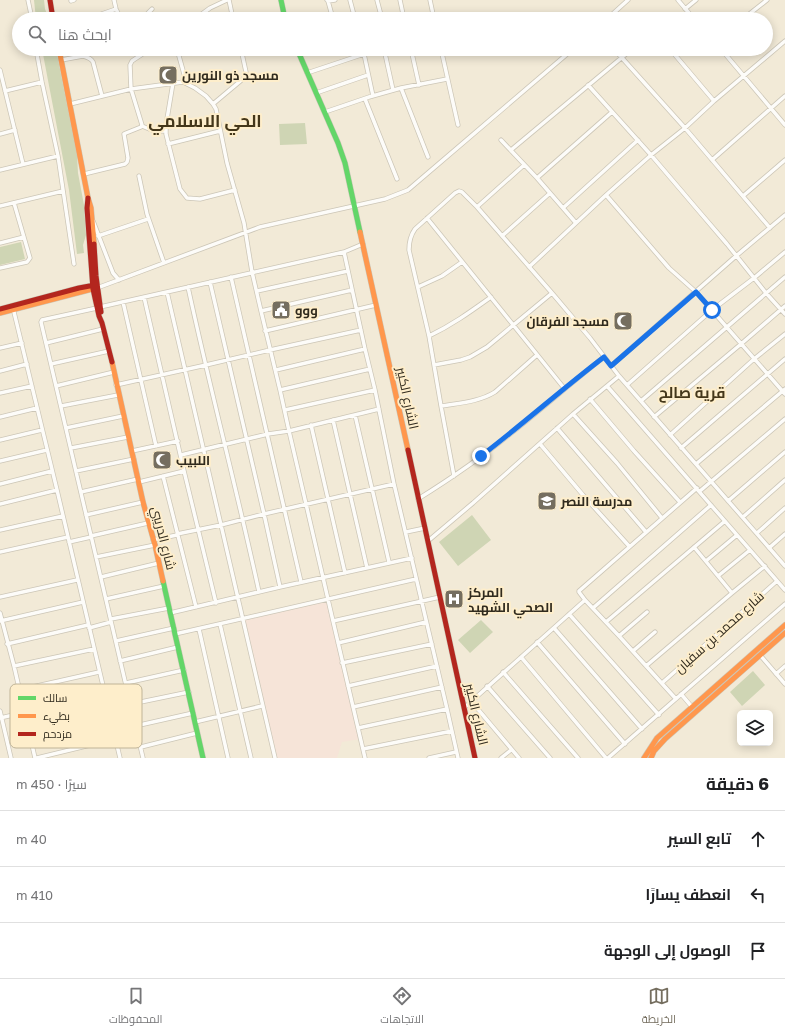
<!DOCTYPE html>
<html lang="ar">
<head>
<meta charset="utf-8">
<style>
  body { margin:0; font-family:"Golos Text",Cairo,sans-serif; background:#f2f2f2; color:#202124; direction:rtl }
  .controls { position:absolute; right:12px; bottom:12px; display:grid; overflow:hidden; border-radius:6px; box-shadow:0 2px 10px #0003 }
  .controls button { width:36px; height:36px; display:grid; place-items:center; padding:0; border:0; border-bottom:1px solid #e0e0e0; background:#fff; color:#202124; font:20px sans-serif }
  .stop { position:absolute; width:12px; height:12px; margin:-9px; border:3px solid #1a73e8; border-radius:50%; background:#fff }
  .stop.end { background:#1a73e8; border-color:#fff; box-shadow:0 1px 4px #0008 }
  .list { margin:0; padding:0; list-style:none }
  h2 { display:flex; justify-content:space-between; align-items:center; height:52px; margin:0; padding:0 16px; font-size:17px }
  h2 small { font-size:13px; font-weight:400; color:#757577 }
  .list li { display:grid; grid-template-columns:26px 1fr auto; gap:12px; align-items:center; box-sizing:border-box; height:56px; padding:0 16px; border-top:1px solid #e0e0e0 }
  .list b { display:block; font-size:15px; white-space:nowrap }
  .list em { font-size:13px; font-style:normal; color:#757577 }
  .icon { flex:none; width:22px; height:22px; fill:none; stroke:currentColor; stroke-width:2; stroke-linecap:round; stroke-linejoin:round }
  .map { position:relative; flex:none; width:785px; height:758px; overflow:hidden; direction:ltr }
  .search { position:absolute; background:#fff; box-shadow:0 2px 10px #0003; left:12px; right:12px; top:12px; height:44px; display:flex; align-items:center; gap:10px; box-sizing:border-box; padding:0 14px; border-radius:22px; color:#757577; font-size:15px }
  .sheet { height:220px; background:#fff }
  nav { display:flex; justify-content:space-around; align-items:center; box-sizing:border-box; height:56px; border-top:1px solid #e0e0e0; background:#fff; font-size:11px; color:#757577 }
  nav a { display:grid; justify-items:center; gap:2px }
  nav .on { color:#756e5f }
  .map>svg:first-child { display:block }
  .education { fill:#f6e4d8 }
  .garden { fill:#cfd5b4 }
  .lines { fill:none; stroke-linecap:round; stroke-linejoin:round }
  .street-casing { stroke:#ccc6b7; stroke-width:5 }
  .fast-casing { stroke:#ccc6b7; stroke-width:6 }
  .slow-casing { stroke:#ccc6b7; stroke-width:6 }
  .jam-casing { stroke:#ccc6b7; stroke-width:6 }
  .street { stroke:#fdfcf9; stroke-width:3.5 }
  .fast { stroke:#63d668; stroke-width:5 }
  .slow { stroke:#ff974d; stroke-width:5 }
  .jam { stroke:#b3261e; stroke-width:5 }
  .route { stroke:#1a73e8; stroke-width:5 }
  .labels { text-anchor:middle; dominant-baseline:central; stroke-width:4; stroke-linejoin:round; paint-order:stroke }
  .poi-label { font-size:13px; font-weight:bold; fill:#312b1e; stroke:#feeecb; text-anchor:start }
  .street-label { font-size:13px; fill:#312b1e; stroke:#feeecb }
  .quarter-label { font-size:15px; font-weight:bold; fill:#44371a; stroke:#feeecb }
  .district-label { font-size:17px; font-weight:bold; fill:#44371a; stroke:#feeecb }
  .key { fill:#feeecb; stroke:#c0b497; stroke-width:1 }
  .key-label { font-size:11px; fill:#312b1e }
</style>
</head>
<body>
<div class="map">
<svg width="785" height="758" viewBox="0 0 785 758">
  <rect width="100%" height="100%" fill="#f2ead7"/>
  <path class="education" d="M327,599L360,739L342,742L337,758H275L242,619Z"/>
  <path class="garden" d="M34,0H44L45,9L49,19H36Z
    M42,49H56L77,155L78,173L84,205L86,235L83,245L84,253L77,254L69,190Z
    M305,123L307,144L280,145L279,124Z
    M21,242L25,259L0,265V247Z
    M472,515L491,540L458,566L439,542Z
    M481,620L493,632L470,653L458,640Z
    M753,671L765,685L742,706L730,692Z"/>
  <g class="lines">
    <defs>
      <path id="street" d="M28,0L32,19
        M114,0L116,9L121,19
        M229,0L233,19
        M327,0L328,1L335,0
        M350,0L355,19
        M377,0L382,19
        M400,0L404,19
        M430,0L434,19
        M678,0L694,19
        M71,1L74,0
        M328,1L333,19
        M685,9L696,0
        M91,19L93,17L116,9
        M150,19L148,13L152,9
        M195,19L210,8L227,0
        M607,19L628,0
        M743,19L767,0
        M36,49L42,82L58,156L74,264
        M177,49L184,74L183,82
        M362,49L364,54L384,49L393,90
        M411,49L419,85
        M441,49L458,125
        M614,49L685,128L770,228
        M670,49L714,101
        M721,49L785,125
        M61,60L83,56C87,57 91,58 93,62L102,96
        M0,70L23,164
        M307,73L364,54L373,96
        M173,83L166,125V134L180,189L187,198L200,199L235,190
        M588,85L651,155L697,209L727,244L766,293L785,314
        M401,88L428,157
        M5,91L42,82
        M316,93L368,75
        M365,99L397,179
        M70,104L131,89L183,82L195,88L206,96L213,104L216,109L227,163L244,223L252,272L261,311L280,390L289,431L306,504L333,621L365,758
        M213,104L244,78L246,72L241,49
        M325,112L369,97L401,88L447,79
        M142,126L154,131H166
        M0,134L15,130
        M501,140L537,178L576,223
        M168,144L220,131
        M511,150L632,49
        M712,160L785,96
        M0,170L58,156
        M84,174L125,164L127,162L128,158L124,134L126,133L141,127L142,125L131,89L130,65L132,61L150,49
        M139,176L147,214L164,263
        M537,178L612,112
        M606,195L669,268L696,292L785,394
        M743,196L785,160
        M0,206L63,191
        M477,207L524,165
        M563,208L638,140
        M427,218L564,388
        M93,221L113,273L119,280
        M98,236L148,219
        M502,236L549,194
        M0,243L24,237
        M344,252L363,244
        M529,267L606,195L651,155L685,128L714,101L785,41
        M0,268L27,262L30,258L14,203
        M231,277L301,582
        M210,282L264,514L280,587
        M188,287C210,389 237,490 259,592
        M418,287L442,276L462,262
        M97,288L260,227L385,199L408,190L573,49
        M257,291L348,271
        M167,292L275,758
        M144,297L184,471L216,603
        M123,302L156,446
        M100,307L344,252L365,349L375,390L394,484L447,709L458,758
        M13,308L57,490L120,758
        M97,308L42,320L41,322L143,758
        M261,311L352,290
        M265,331L376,305
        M429,336C452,325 470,312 491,297
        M46,343L103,329
        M0,348L22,343
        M51,364L109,351
        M434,365L461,360L470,357L487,347L552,293
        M611,366L736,256L785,215
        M276,370L365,349
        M0,371L27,364
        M116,385L206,365L270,350L361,330
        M627,385L712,310L754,278L785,252
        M56,386L114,372
        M607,386L785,590
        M280,390L370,369
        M0,393L32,386
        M590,399L634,451L680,502
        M641,401L785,277
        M61,406L118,395
        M441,406C459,403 479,402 495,392L537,355
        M285,410L375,390
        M573,414L617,463L662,518
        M355,415L389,562
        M0,417L37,408
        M654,417L741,344L785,306
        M333,420L367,568
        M311,425L345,573
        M66,428L123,416
        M557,428L646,532
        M670,435L754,359L785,334
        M0,440L42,430
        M540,444L583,495L629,546
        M71,448L128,437
        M681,448L785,359
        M132,451L178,441
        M181,455L268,434L289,431L379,409
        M0,461L47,450
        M696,464L785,389
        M76,471L134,459
        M163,476L196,607
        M454,476L441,406L429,336L409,250C409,242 410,236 415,229L455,193L459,191L462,192L477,207L552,293L590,338L619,376L785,566
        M139,482L184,471
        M0,484L52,471
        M700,491L785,419
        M81,492L138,479
        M418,499C450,479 481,458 510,434C542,409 572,382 604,357
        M728,501L785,452
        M0,504L57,490
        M86,515L143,502
        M743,517L785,480
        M0,530L63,516
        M406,532L425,528
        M757,533L785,508
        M177,534L221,525L264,514L394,484
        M91,536L148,523
        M153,540L177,535
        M428,541L473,503L573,414L619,376
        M69,542L91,537
        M694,547L732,593
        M769,548L785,534
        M0,552L68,537
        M96,557L155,545
        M706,561L737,535
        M718,576L750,550
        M101,577L159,563
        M0,597L77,580
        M106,599L164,586
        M593,608L711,505
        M0,613L14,666L35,758
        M170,613L280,587L412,558
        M569,614L659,715
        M111,619L169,608
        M0,621L83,602
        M333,621L440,597
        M606,622L725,521
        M220,624L251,758
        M89,628L111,622
        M554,628L642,729
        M199,629L228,758
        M175,634L416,579
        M619,636L647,612
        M116,641L174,628
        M537,642L625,744
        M338,643L426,622
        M7,644L88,625
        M633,651L655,632
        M760,655L785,684
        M521,657L606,758
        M120,661L178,647
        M342,663L432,644
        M14,666L94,649
        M646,666L732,593L765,566
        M503,672L578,758
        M776,674L785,666
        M126,683L184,670
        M662,683L777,581
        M348,686L437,666
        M487,686L550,758
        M19,690L99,672
        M681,694L692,707
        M676,699L619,636L585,600L579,592V591L697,488
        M471,701L519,758
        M131,704L189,692
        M353,707L442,687
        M464,708L585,600
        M0,711L11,758
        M0,718L104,694
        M195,722L262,706
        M358,728L447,709
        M113,731L193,713
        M30,735L109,716
        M141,747L197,733
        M363,749L452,731
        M37,758L115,739
        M429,758L456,752
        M501,758L511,750
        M608,758L785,604"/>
      <path id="fast" d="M281,0L285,19
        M297,49L338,143L345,163L360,232
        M163,581L203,758"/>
      <path id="slow" d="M59,49L88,198L91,208L94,244
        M360,232L408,450
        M0,313L96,288
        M112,362L143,502L155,545L163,581
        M644,758L657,738L785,625
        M651,758L654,751L665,739L785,633"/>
      <path id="jam" d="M50,0L53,19
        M88,198L87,208L93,289L99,316L102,323L112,362
        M94,244L96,276L101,312
        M0,309L79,288L95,285
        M408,450L475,758"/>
    </defs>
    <use href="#street" class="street-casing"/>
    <use href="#fast" class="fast-casing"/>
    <use href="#slow" class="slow-casing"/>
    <use href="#jam" class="jam-casing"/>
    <use href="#street" class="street"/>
    <use href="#fast" class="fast"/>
    <use href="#slow" class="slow"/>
    <use href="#jam" class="jam"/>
  </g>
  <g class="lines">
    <path class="route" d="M481,456C523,424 562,389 604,357L611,366L696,292L712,310"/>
  </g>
  <defs>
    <symbol id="mosque-square" viewBox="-11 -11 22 22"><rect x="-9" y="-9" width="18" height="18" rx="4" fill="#756e5f" stroke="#feeecb"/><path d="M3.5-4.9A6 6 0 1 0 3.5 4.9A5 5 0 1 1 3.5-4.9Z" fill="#fff"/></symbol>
    <symbol id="civic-square" viewBox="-11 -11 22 22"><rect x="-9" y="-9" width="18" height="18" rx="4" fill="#756e5f" stroke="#feeecb"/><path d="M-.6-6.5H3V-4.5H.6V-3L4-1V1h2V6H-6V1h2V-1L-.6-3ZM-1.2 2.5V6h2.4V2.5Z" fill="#fff"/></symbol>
    <symbol id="school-square" viewBox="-11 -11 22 22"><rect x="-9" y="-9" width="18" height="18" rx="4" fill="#756e5f" stroke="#feeecb"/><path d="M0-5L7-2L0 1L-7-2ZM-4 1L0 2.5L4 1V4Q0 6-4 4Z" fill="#fff"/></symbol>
    <symbol id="hospital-square" viewBox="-11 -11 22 22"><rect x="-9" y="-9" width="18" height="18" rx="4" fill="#756e5f" stroke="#feeecb"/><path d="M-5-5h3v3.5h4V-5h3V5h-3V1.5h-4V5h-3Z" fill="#fff"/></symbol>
  </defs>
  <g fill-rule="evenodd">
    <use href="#mosque-square" x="157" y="64" width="22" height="22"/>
    <use href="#civic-square" x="270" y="299" width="22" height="22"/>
    <use href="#mosque-square" x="612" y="310" width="22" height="22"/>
    <use href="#mosque-square" x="151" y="449" width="22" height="22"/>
    <use href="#school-square" x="536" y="490" width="22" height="22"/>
    <use href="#hospital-square" x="443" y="588" width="22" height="22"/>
  </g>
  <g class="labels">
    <g class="poi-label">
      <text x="182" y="75">مسجد ذو النورين</text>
      <text x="295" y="310">ووو</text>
      <text x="609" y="321" text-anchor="end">مسجد الفرقان</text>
      <text x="176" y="460">اللبيب</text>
      <text x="561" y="501">مدرسة النصر</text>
      <text x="468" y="592">المركز<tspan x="468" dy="15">الصحي الشهيد</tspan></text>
    </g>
    <g class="street-label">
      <text transform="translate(408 398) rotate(78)">الشارع الكبير</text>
      <text transform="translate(164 538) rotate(76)">شارع الدريبي</text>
      <text transform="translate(719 632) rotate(-42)">شارع محمد بن سفيان</text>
      <text transform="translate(477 714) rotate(77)">الشارع الكبير</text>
    </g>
    <g class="quarter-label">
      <text x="692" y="392">قرية صالح</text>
    </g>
    <g class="district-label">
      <text x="205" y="120">الحي الاسلامي</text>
    </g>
  </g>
  <rect x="10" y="684" width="132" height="64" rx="6" class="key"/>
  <rect x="18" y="696" width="18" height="4" fill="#63d668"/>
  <rect x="18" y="714" width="18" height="4" fill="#ff974d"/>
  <rect x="18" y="732" width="18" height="4" fill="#b3261e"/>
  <g class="key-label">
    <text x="43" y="702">سالك</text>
    <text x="43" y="720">بطيء</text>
    <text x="43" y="738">مزدحم</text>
  </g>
</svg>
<div class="controls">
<button><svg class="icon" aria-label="layers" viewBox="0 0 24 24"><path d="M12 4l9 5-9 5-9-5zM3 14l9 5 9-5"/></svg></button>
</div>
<div class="stop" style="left:712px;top:310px"></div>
<div class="stop end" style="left:481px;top:456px"></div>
<div class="search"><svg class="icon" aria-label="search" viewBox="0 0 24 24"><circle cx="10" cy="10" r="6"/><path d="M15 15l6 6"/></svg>ابحث هنا</div>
</div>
<section class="sheet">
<h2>6 دقيقة<small>سيرًا · 450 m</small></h2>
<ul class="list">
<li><svg class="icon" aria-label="ahead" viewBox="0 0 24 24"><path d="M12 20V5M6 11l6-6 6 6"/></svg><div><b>تابع السير</b></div><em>40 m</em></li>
<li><svg class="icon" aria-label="left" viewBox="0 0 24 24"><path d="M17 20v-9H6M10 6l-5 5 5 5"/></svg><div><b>انعطف يسارًا</b></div><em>410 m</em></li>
<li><svg class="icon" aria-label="arrive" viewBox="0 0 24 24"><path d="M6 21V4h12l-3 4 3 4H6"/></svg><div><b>الوصول إلى الوجهة</b></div></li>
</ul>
</section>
<nav>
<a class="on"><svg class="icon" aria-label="map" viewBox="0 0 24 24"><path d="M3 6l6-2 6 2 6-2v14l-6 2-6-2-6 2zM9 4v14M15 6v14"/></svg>الخريطة</a>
<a><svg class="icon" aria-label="directions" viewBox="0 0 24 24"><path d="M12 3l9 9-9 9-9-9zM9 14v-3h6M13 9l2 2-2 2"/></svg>الاتجاهات</a>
<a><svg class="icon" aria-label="saved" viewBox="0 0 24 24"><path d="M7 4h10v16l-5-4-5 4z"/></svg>المحفوظات</a>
</nav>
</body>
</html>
